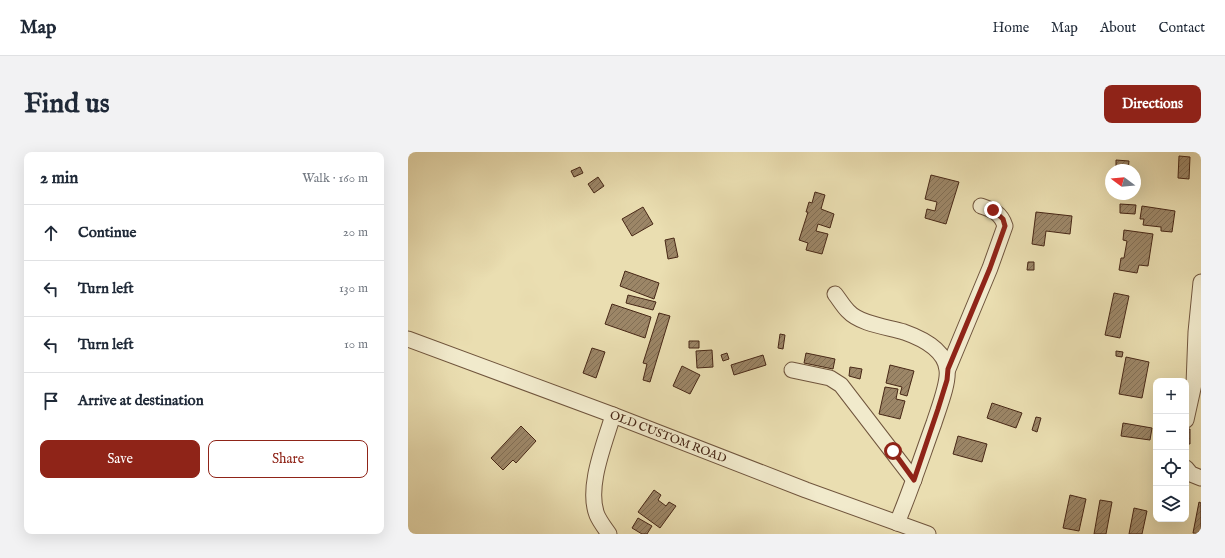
<!DOCTYPE html>
<html lang="en">
<head>
<meta charset="utf-8">
<style>
  body { margin:0; font-family:"IM FELL English",serif; background:#f2f2f3; color:#1f2937 }
  .controls { position:absolute; right:12px; bottom:12px; display:grid; overflow:hidden; border-radius:8px; box-shadow:0 4px 16px #0002 }
  .controls button { width:36px; height:36px; display:grid; place-items:center; padding:0; border:0; border-bottom:1px solid #e0e1e3; background:#fff; color:#1f2937; font:20px sans-serif }
  .compass { position:absolute; left:697px; top:12px; width:36px; height:36px; border-radius:50%; background:#fff; box-shadow:0 4px 16px #0002; rotate:286deg }
  .stop { position:absolute; width:12px; height:12px; margin:-9px; border:3px solid #8f2418; border-radius:50%; background:#fff }
  .stop.end { background:#8f2418; border-color:#fff; box-shadow:0 1px 4px #0008 }
  .list { margin:0; padding:0; list-style:none }
  h2 { display:flex; justify-content:space-between; align-items:center; height:52px; margin:0; padding:0 16px; font-size:17px }
  h2 small { font-size:13px; font-weight:400; color:#747a83 }
  .list li { display:grid; grid-template-columns:26px 1fr auto; gap:12px; align-items:center; box-sizing:border-box; height:56px; padding:0 16px; border-top:1px solid #e0e1e3 }
  .list b { display:block; font-size:15px; white-space:nowrap }
  .list em { font-size:13px; font-style:normal; color:#747a83 }
  .actions { display:flex; gap:8px; padding:12px 16px }
  .actions a { flex:1; padding:9px 0; border:1px solid #8f2418; border-radius:8px; text-align:center; font-size:14px; color:#8f2418 }
  .actions .main { background:#8f2418; color:#fff }
  .icon { flex:none; width:22px; height:22px; fill:none; stroke:currentColor; stroke-width:2; stroke-linecap:round; stroke-linejoin:round }
  .map { position:relative; flex:none; width:793px; height:382px; overflow:hidden; border-radius:8px }
  header { display:flex; align-items:center; gap:24px; box-sizing:border-box; height:56px; padding:0 20px; background:#fff; border-bottom:1px solid #e0e1e3 }
  header strong { font-size:19px }
  nav { display:flex; gap:22px; margin-inline-start:auto; font-size:14px }
  .intro { display:flex; align-items:center; justify-content:space-between; box-sizing:border-box; height:96px; padding:0 24px }
  h1 { margin:0; font-size:28px }
  .button { padding:10px 18px; border-radius:8px; background:#8f2418; color:#fff; font-size:14px; font-weight:700 }
  main { display:flex; gap:24px; padding:0 24px }
  aside { flex:1; background:#fff; border-radius:8px; box-shadow:0 4px 16px #0002 }
  .map>svg:first-child { display:block }
  .building { fill:url(#building-hatch); stroke:#472716 }
  .lines { fill:none; stroke-linecap:round; stroke-linejoin:round }
  .minor-casing { stroke:#70553d; stroke-width:17 }
  .minor { stroke:#f1eacc; stroke-width:15 }
  .route { stroke:#8f2418; stroke-width:5 }
  .labels { text-anchor:middle; dominant-baseline:central; stroke-width:3.5; stroke-linejoin:round; paint-order:stroke }
  .street-label { font-size:12px; fill:#472716; stroke:#f1eacc }
</style>
</head>
<body>
<header>
<strong>Map</strong>
<nav><a>Home</a><a>Map</a><a>About</a><a>Contact</a></nav>
</header>
<div class="intro"><h1>Find us</h1><a class="button">Directions</a></div>
<main>
<aside>
<h2>2 min<small>Walk · 160 m</small></h2>
<ul class="list">
<li><svg class="icon" aria-label="ahead" viewBox="0 0 24 24"><path d="M12 20V5M6 11l6-6 6 6"/></svg><div><b>Continue</b></div><em>20 m</em></li>
<li><svg class="icon" aria-label="left" viewBox="0 0 24 24"><path d="M17 20v-9H6M10 6l-5 5 5 5"/></svg><div><b>Turn left</b></div><em>130 m</em></li>
<li><svg class="icon" aria-label="left" viewBox="0 0 24 24"><path d="M17 20v-9H6M10 6l-5 5 5 5"/></svg><div><b>Turn left</b></div><em>10 m</em></li>
<li><svg class="icon" aria-label="arrive" viewBox="0 0 24 24"><path d="M6 21V4h12l-3 4 3 4H6"/></svg><div><b>Arrive at destination</b></div></li>
</ul>
<div class="actions"><a class="main">Save</a><a>Share</a></div>
</aside>
<div class="map">
<svg width="793" height="382" viewBox="0 0 793 382">
  <defs>
    <pattern id="building-hatch" width="6" height="6" patternUnits="userSpaceOnUse"><rect width="6" height="6" fill="#9c8667"/><path d="M-1 1l2-2M0 6l6-6M5 7l2-2" fill="none" stroke="#816e54"/></pattern>
  </defs>
  <rect width="100%" height="100%" fill="#eadeb1"/>
  <filter id="stains"><feTurbulence type="fractalNoise" baseFrequency=".005" numOctaves="4"/><feColorMatrix values="0 0 0 0 .2 0 0 0 0 .09 0 0 0 0 .02 0 0 0 .5 -.17"/></filter>
  <radialGradient id="worn" r=".72"><stop offset=".6" stop-color="#630" stop-opacity="0"/><stop offset="1" stop-color="#630" stop-opacity=".3"/></radialGradient>
  <path class="building" d="M771,4L782,5L781,27L770,26Z
    M708,8L721,9L720,18H708Z
    M172,15L175,21L166,25L163,19Z
    M523,23L551,30L538,72L517,66L519,57L527,59L529,50L517,47Z
    M190,25L196,34L186,41L180,32Z
    M407,40L417,43L413,57L426,62L422,76L410,72L408,79L420,82L414,102L398,98L400,91L391,88L400,60H398L401,50L404,51Z
    M712,52L728,53L727,62L712,61Z
    M734,54L767,59L764,80L753,79V75L735,73L736,67H732Z
    M235,55L245,72L224,84L214,67Z
    M628,60L664,64L662,82L638,79L636,94L624,92Z
    M716,78L745,82L740,114L731,113L729,121L711,118L713,106H716L719,89L715,88Z
    M266,86L270,105L260,107L257,88Z
    M620,110H626V118H619Z
    M217,119L251,131L246,147L212,134Z
    M706,141L721,144L712,186L697,183Z
    M220,143L248,150L245,158L218,151Z
    M204,152L243,165L237,186L197,172Z
    M251,161L262,164L242,230L235,228L239,212L235,211Z
    M372,182L377,183L375,197L370,196Z
    M281,189H291V196H281Z
    M184,196L197,200L188,226L175,221Z
    M304,198L305,215L289,216L288,199Z
    M708,199L715,200L714,205L708,204Z
    M319,201L321,207L315,209L313,203Z
    M398,201L427,207L425,217L396,211Z
    M355,203L358,213L326,223L323,213Z
    M718,205L741,210L734,246L711,242Z
    M482,213L506,219L499,244L492,242L494,235L478,231Z
    M274,214L292,223L282,242L265,234Z
    M442,215L454,217L452,227L441,224Z
    M477,235L490,237L488,247L497,249L492,267L471,262Z
    M584,251L614,261L608,276L579,266Z
    M628,265L633,266L629,280L624,278Z
    M715,271L744,276L742,288L713,284Z
    M113,274L128,289L108,311L105,308L95,318L83,306Z
    M778,277H782V292H778Z
    M550,284L579,292L574,310L545,302Z
    M246,338L253,343L250,348L258,354L261,350L268,354L252,376L230,360Z
    M662,343L678,347L671,379L655,376Z
    M692,348L704,350L698,382H686Z
    M791,350L793,351V382L785,381Z
    M726,356L739,359L734,382H721Z
    M230,366L244,374L239,382H234L224,376Z"/>
  <g class="lines">
    <defs>
      <g id="minor">
        <path d="M427,142C431,147 435,154 440,159C452,172 479,175 496,180C513,186 537,197 539,218C541,231 530,258 526,271C514,304 503,338 489,371"/>
        <path id="s1" d="M0,187L205,263L398,338L520,382"/>
        <path d="M540,217L582,116L597,74C593,61 585,58 573,54"/>
        <path d="M384,218L422,226L433,233L506,328"/>
        <path d="M778,268L786,232L788,180L793,130"/>
        <path d="M778,316L783,322L793,326"/>
        <path d="M201,382C197,376 192,370 189,363C178,335 197,291 205,263"/>
      </g>
    </defs>
    <use href="#minor" class="minor-casing"/>
    <use href="#minor" class="minor"/>
  </g>
  <g class="lines">
    <path class="route" d="M485,299L506,328L530,257L539,228L540,217L582,116L597,74L595,67L585,58"/>
  </g>
  <g class="labels">
    <g class="street-label">
      <text stroke="none"><textPath href="#s1" startOffset="278">OLD CUSTOM ROAD</textPath></text>
    </g>
  </g>
  <rect width="100%" height="100%" filter="url(#stains)"/>
  <rect width="100%" height="100%" fill="url(#worn)"/>
</svg>
<div class="controls">
<button>+</button>
<button>−</button>
<button><svg class="icon" aria-label="locate" viewBox="0 0 24 24"><circle cx="12" cy="12" r="6"/><path d="M12 2v4M12 18v4M2 12h4M18 12h4"/></svg></button>
<button><svg class="icon" aria-label="layers" viewBox="0 0 24 24"><path d="M12 4l9 5-9 5-9-5zM3 14l9 5 9-5"/></svg></button>
</div>
<svg class="compass" viewBox="-18 -18 36 36"><path d="M0-13l5 13h-10z" fill="#e53935"/><path d="M0 13l5-13h-10z" fill="#747a83"/></svg>
<div class="stop" style="left:485px;top:299px"></div>
<div class="stop end" style="left:585px;top:58px"></div>
</div>
</main>
</body>
</html>
